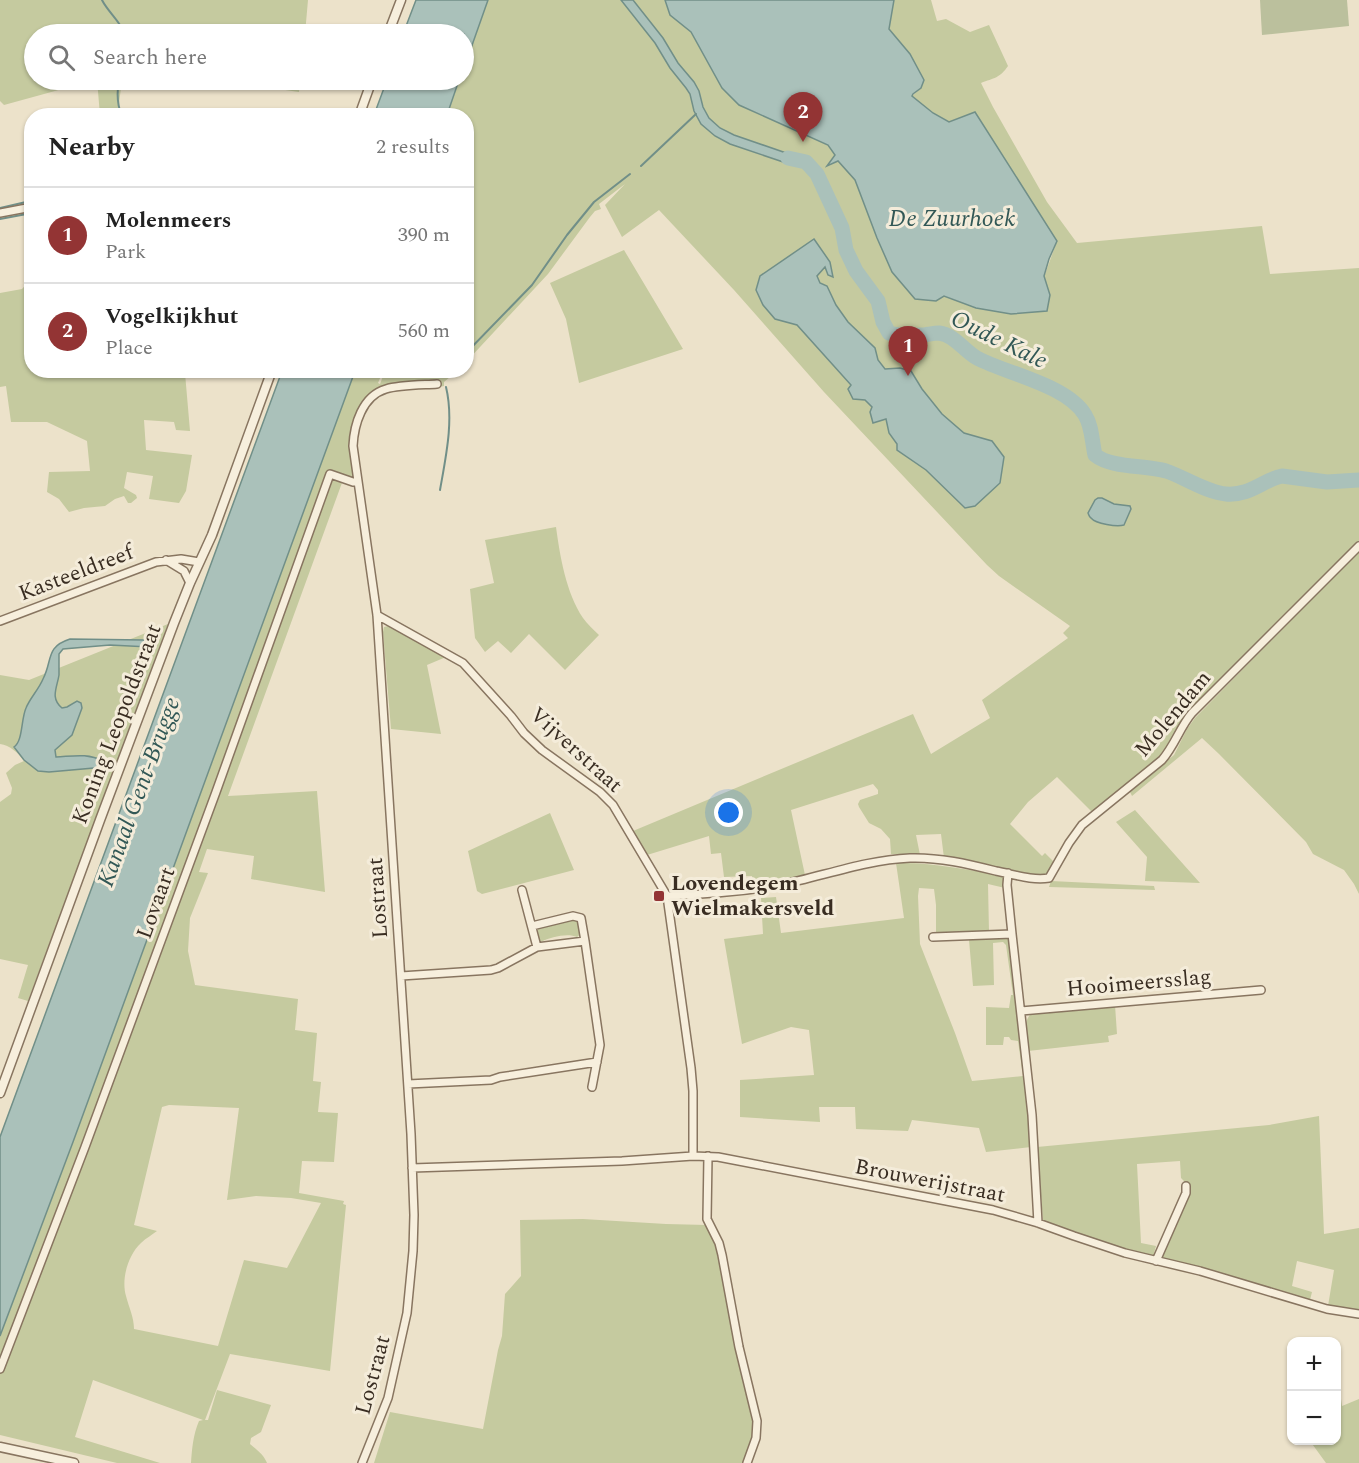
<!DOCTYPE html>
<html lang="en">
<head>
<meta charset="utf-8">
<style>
  body { margin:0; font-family:Spectral,serif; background:#f6f6f6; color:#222 }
  .controls { position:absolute; right:18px; bottom:18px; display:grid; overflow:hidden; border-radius:12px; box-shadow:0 2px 4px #0004 }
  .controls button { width:54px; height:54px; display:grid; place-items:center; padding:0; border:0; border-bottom:2px solid #e0e0e0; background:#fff; color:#222; font:30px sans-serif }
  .you { position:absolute; left:729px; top:813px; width:21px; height:21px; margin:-15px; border:4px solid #fff; border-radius:50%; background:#1a73e8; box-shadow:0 0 0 9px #1a73e833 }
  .badge { display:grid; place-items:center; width:39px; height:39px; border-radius:50%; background:#933434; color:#fff; font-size:20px; font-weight:700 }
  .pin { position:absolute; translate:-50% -50px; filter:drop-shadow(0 2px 3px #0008) }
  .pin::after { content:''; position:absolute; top:32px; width:21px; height:18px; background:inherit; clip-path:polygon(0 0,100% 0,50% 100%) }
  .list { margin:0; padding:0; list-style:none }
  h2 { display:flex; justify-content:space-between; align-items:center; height:78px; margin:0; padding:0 24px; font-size:26px }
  h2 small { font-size:20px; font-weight:400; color:#767676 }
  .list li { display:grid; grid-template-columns:39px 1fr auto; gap:18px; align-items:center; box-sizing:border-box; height:96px; padding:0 24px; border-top:2px solid #e0e0e0 }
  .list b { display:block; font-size:22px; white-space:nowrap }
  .list p { margin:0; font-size:20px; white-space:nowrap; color:#767676 }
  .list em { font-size:20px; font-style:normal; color:#767676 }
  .icon { flex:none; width:33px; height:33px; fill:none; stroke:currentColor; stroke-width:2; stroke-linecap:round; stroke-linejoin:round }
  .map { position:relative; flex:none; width:1359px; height:1463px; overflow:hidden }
  .search { position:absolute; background:#fff; box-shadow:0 2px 4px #0004; left:24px; top:24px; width:450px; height:66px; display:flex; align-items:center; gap:15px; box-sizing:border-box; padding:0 21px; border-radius:33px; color:#767676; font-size:22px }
  .panel { position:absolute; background:#fff; box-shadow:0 2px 4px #0004; left:24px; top:108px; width:450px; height:270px; border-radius:24px }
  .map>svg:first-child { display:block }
  .green { fill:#c5ca9f; fill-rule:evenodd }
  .cemetery { fill:#bbc09d }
  .water { fill:#aac1ba; stroke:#718f88; stroke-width:1.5 }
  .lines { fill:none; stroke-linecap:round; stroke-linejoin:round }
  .stream { stroke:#718f88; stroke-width:2 }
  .river { stroke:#aac1ba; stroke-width:15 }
  .minor-casing { stroke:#887560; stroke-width:10 }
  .tertiary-casing { stroke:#887560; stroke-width:11 }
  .minor { stroke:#f7efdd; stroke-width:7 }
  .tertiary { stroke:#f7efdd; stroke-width:8 }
  .poi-dot { fill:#933434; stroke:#f4ecda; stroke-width:2 }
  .labels { text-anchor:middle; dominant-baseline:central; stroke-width:6; stroke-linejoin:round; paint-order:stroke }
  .street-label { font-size:22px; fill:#392d22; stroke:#f4ecda }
  .poi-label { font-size:22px; font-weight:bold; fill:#392d22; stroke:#f4ecda; text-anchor:start }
  .water-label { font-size:24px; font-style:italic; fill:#325856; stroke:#f4ecda }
</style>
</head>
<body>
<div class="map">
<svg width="1359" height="1463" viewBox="0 0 1359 1463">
  <rect width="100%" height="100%" fill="#ece2ca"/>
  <path class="green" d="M0,0H308L305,34H188L187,28L130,30L129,34H34V80H95L4,105L0,101Z
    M488,0H621L655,43L670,68L686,88L690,94L694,111L715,136L730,144L770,157L805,162L792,155L734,135L720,128L709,118L703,107L699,91L694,82L678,63L663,38L633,0H665L670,15L691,32L712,70L739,105L828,145L835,155L828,165L838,161L855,180L877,238L892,272L944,296L976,308L1050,295L1044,277L1057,241L949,122L933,113L912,96L921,88L910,54L889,29L894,0H931L937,21L946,19L970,32L989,25L1008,66C1000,78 994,78 981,83L993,107L1047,202L1077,243L1262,226L1270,274L1359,268V475L1328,478L1298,475L1299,481C1320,484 1338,486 1359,484V542L1193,708L1170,746L1161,757L1093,813L1057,777L1028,802L1010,824L1042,856L1045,853L1056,864L1047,875L1042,877L944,858L941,834L916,835L920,855L891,854L890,839L881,829L869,823L859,807L858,804L860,800L878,794V790L873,784L791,810L805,875L754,886L752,876L724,877L721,853L711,854L709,836L647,855L633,831L913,714L931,754L990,718L982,700L1068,638L1063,633L1070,626L999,576L987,565L824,392L734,290L659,210L622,237L605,205L625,184L599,204L601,209L595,211L590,217L548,274L467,361L466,116H447L459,80H464V68ZM977,355L1050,383L1072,395L1083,405L1092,420L1097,448L1102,456L1088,452C1087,442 1089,428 1084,419C1072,397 1043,390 1021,381C1005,375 990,368 974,361Z
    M97,80H122L118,111L120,115H100Z
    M217,80H300L299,92Z
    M624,250L683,349L579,383L566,319L550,283Z
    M31,279L32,370L205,371L185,373L190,431L176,430L174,422L144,420L146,450L192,455L186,491L179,503L149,499L153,476L127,472L124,488L136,495L137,498L131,503H128L124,496L115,499L105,506L84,508L69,512L59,499L47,492L49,472L90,471L87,441L47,422H11L6,386L0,387V293L22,289Z
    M355,371H383L378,383L380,384L385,371H457L444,382V386L439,387L438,379L394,385L372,397L353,436L358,482L343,480L228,796L317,791L325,892L251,879L254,856L207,849L199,872L208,873L190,918L188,951L195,985L298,999L295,1030L317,1033L313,1081L321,1082L318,1112L338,1113L334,1162L302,1161L299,1193L344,1201L343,1204L346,1205L330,1371L230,1354L205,1420H208L217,1390L271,1405L261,1432L251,1438L250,1444C256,1449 264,1455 267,1463H191C192,1449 193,1435 199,1421L203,1420L93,1380L75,1437L160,1463H117L0,1435V1336L73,1142ZM169,1105L239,1108L227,1200L256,1196L291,1198L321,1203L287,1268L244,1260L218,1346L134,1329C134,1317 129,1308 126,1296C121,1279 128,1255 141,1243C146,1238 152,1235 157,1231L134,1225L162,1107Z
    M556,527C560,556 566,593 583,618C587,624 593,629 599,635L565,670L529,634L511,653L498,641L485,652L475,638L470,589L494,583L485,540Z
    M1359,551V894L1354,884L1344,870L1313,854L1306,842L1219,754L1202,738L1132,796L1130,792L1174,755L1187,729L1195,718Z
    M168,624L28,1001L18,998L28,965L0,959V802L11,794L12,788L6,773L15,765L24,761C18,753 10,745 0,744V675L29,680Z
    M388,626L446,657L427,665L441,734L391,729L383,632L384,627Z
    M1135,810L1200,883L1145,881L1147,857L1116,822Z
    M550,813L574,870L482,894L477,891L468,851Z
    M896,863C932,862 969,870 1005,876V888L988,884L989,932L936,933V905L934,889L919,888L918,896L920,944L955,1033L972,1081L1023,1076L1018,1041L1011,1040L1009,1037H1004L1003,1045H986V1007L1009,1008L1011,995H1013L1006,945L1003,942L993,943L994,985L973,986L969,940L1006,938L1010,940L1025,1076L1031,1147L986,1152L979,1128L912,1120L908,1131L856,1129L855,1107H819L820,1122L740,1117V1080L814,1075L809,1030L791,1027L742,1044L724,939L763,934L761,898L776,897L781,933L904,918Z
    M1051,881L1154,886L1155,890L1049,887Z
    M574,918L579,920L581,934L577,937C567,933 551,937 541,942L538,940L537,932L538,928Z
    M1115,1005L1117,1034L1108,1036L1109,1042L1028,1051C1027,1039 1021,1022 1032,1013Z
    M1319,1116L1324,1234L1359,1228V1311L1328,1306L1334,1270L1297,1261L1292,1286L1312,1292L1310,1300L1164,1260L1161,1256L1189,1193L1190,1187L1181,1178L1180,1161L1137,1164L1141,1243L1156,1246L1153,1257L1065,1230L1044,1222L1043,1220L1037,1147L1269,1125Z
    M583,1219L666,1224L707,1225L718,1247L736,1350L754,1429L753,1437L744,1463H374L390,1412L483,1429L498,1350L502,1336L505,1294L521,1276L520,1220Z
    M1341,1399L1342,1406L1359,1399V1463H1326L1310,1441L1336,1440L1337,1400Z"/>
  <path class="cemetery" d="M1260,0H1347L1349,26L1262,35Z"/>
  <path class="water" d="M416,0H488L464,68V34H403Z
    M621,0H633L663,38L678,63L694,82L699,91L703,107L709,118L720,128L734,135L792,155L806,162L789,164L730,144L715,136L701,124L694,111L690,94L686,88L670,68L655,43Z
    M665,0H894L889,29L910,54L924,80L921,88L913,94L912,96L933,113L949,122L975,112L1057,241L1049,259L1044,276L1050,295L1047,311L1011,314L976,308L944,296L936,301L915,299L892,272L877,238L855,180L838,161L827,166L835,155L828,145L739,105L722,88L691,32L670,15Z
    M387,80H459L447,115H374Z
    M814,239L830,262L833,277L828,275L825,267L817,276L820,283L827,286L836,305L848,322L875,348L878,360L885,369L900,368L911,371L922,389L942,414L964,433L992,441L1004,457L1000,483L975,506L965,508L926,470L897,450V444L889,433L886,419L873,423L870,412L872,407L865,400L853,399L848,389L851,385L797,325L775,319L763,305L756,290L760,276Z
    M282,371H355L73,1142L0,1336V1137Z
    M1098,498H1102L1114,504L1130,506L1131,509L1124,525C1117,527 1096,524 1091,518C1089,517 1089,515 1088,513L1095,500Z
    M70,639L144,640L149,643V647L110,645L63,649L59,654C59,660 59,668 59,675C57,688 50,698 62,708L67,707L77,701L81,703L82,708L72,735L55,750L56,757C75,756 86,753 104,761L105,767L49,772L38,771L24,760L14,747C23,741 21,719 26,708C30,698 39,689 43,679C53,660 45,647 70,639Z"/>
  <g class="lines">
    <path class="stream" d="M102,0C108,12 120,21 125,34
      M119,80C117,91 117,105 122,116
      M641,166L696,114
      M0,208L26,202
      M0,219L32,213
      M466,353L532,285L567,235L594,202L630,174
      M443,374L447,370
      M440,490C446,456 454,420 446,387"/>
    <path class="river" d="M788,158L806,162L817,174L842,228L846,250L856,271L878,301L883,322L889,333C899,336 910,336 921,335C926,335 933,333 939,333C955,335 964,351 977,358C1007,374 1067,385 1085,415C1092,426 1092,442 1095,455C1111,468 1145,465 1166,471C1184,477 1208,493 1226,494C1250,496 1263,480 1282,476L1327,482L1359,480"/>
    <defs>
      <path id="minor" d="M0,213L32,207
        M166,560L184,571L190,583
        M377,615L463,663L511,716L524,733L542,750L600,792L613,805L667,896L691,1068L693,1091V1156
        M0,621L156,562L181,559L199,562
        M1008,873L1007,885L1012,934L1032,1115L1038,1223
        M522,890L537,947
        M667,896C705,894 743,892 780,885C824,876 865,860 910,858C939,857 968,864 996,871C1013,874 1032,881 1049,878L1069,843L1082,825L1162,760C1175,745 1180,727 1192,713L1359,546
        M532,926L573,916L581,918L585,941
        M933,937L1012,934
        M401,976L491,970L498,968L537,947L585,941L600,1045L592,1087
        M1021,1011L1261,990
        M408,1084L491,1080L500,1077L597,1062
        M708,1156L707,1219L719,1243L722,1255L739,1347L757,1421L756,1438L747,1463
        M412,1168L622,1161L693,1156L718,1157L993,1210L1038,1223L1074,1236L1125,1253L1200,1271L1327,1309L1359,1314
        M1156,1261L1182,1202L1186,1193V1186
        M0,1369L85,1147L216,792L330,474L353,482H358
        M362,1463L388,1398L407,1313L413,1251L414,1215L411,1134L377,615L353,446C354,425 362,396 386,389C399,385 422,385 437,384"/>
      <path id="tertiary" d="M388,34L401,0
        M359,116L372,80
        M0,1093L100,820L174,623L190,583L212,535L272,370
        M0,1447L74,1463"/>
    </defs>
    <use href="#minor" class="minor-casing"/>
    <use href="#tertiary" class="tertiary-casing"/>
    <use href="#minor" class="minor"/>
    <use href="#tertiary" class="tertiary"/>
  </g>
  <rect class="poi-dot" x="653" y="890" width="12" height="12" rx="3"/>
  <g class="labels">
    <g class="street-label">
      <text transform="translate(76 573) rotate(-21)">Kasteeldreef</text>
      <text transform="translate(1173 714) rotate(-50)">Molendam</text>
      <text transform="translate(117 724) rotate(-69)">Koning Leopoldstraat</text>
      <text transform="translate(576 750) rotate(42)">Vijverstraat</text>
      <text transform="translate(378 898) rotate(-94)">Lostraat</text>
      <text transform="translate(156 903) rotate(-70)">Lovaart</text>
      <text transform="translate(1139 983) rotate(-5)">Hooimeersslag</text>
      <text transform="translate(930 1181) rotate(11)">Brouwerijstraat</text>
      <text transform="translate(373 1375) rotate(-75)">Lostraat</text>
    </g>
    <g class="poi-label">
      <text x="671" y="883">Lovendegem<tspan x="671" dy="25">Wielmakersveld</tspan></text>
    </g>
    <g class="water-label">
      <text x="952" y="219">De Zuurhoek</text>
      <text transform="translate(999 340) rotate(26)">Oude Kale</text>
      <text transform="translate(139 792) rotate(-70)">Kanaal Gent-Brugge</text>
    </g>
  </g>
</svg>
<div class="controls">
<button>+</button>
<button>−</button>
</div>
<div class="you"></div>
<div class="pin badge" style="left:908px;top:376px">1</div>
<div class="pin badge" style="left:803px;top:142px">2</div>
<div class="search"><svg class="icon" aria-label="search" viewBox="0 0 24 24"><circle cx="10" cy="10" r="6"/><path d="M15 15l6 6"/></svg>Search here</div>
<section class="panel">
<h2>Nearby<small>2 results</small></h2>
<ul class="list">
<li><span class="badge">1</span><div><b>Molenmeers</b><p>Park</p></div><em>390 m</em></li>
<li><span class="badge">2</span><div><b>Vogelkijkhut</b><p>Place</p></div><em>560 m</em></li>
</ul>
</section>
</div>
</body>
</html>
